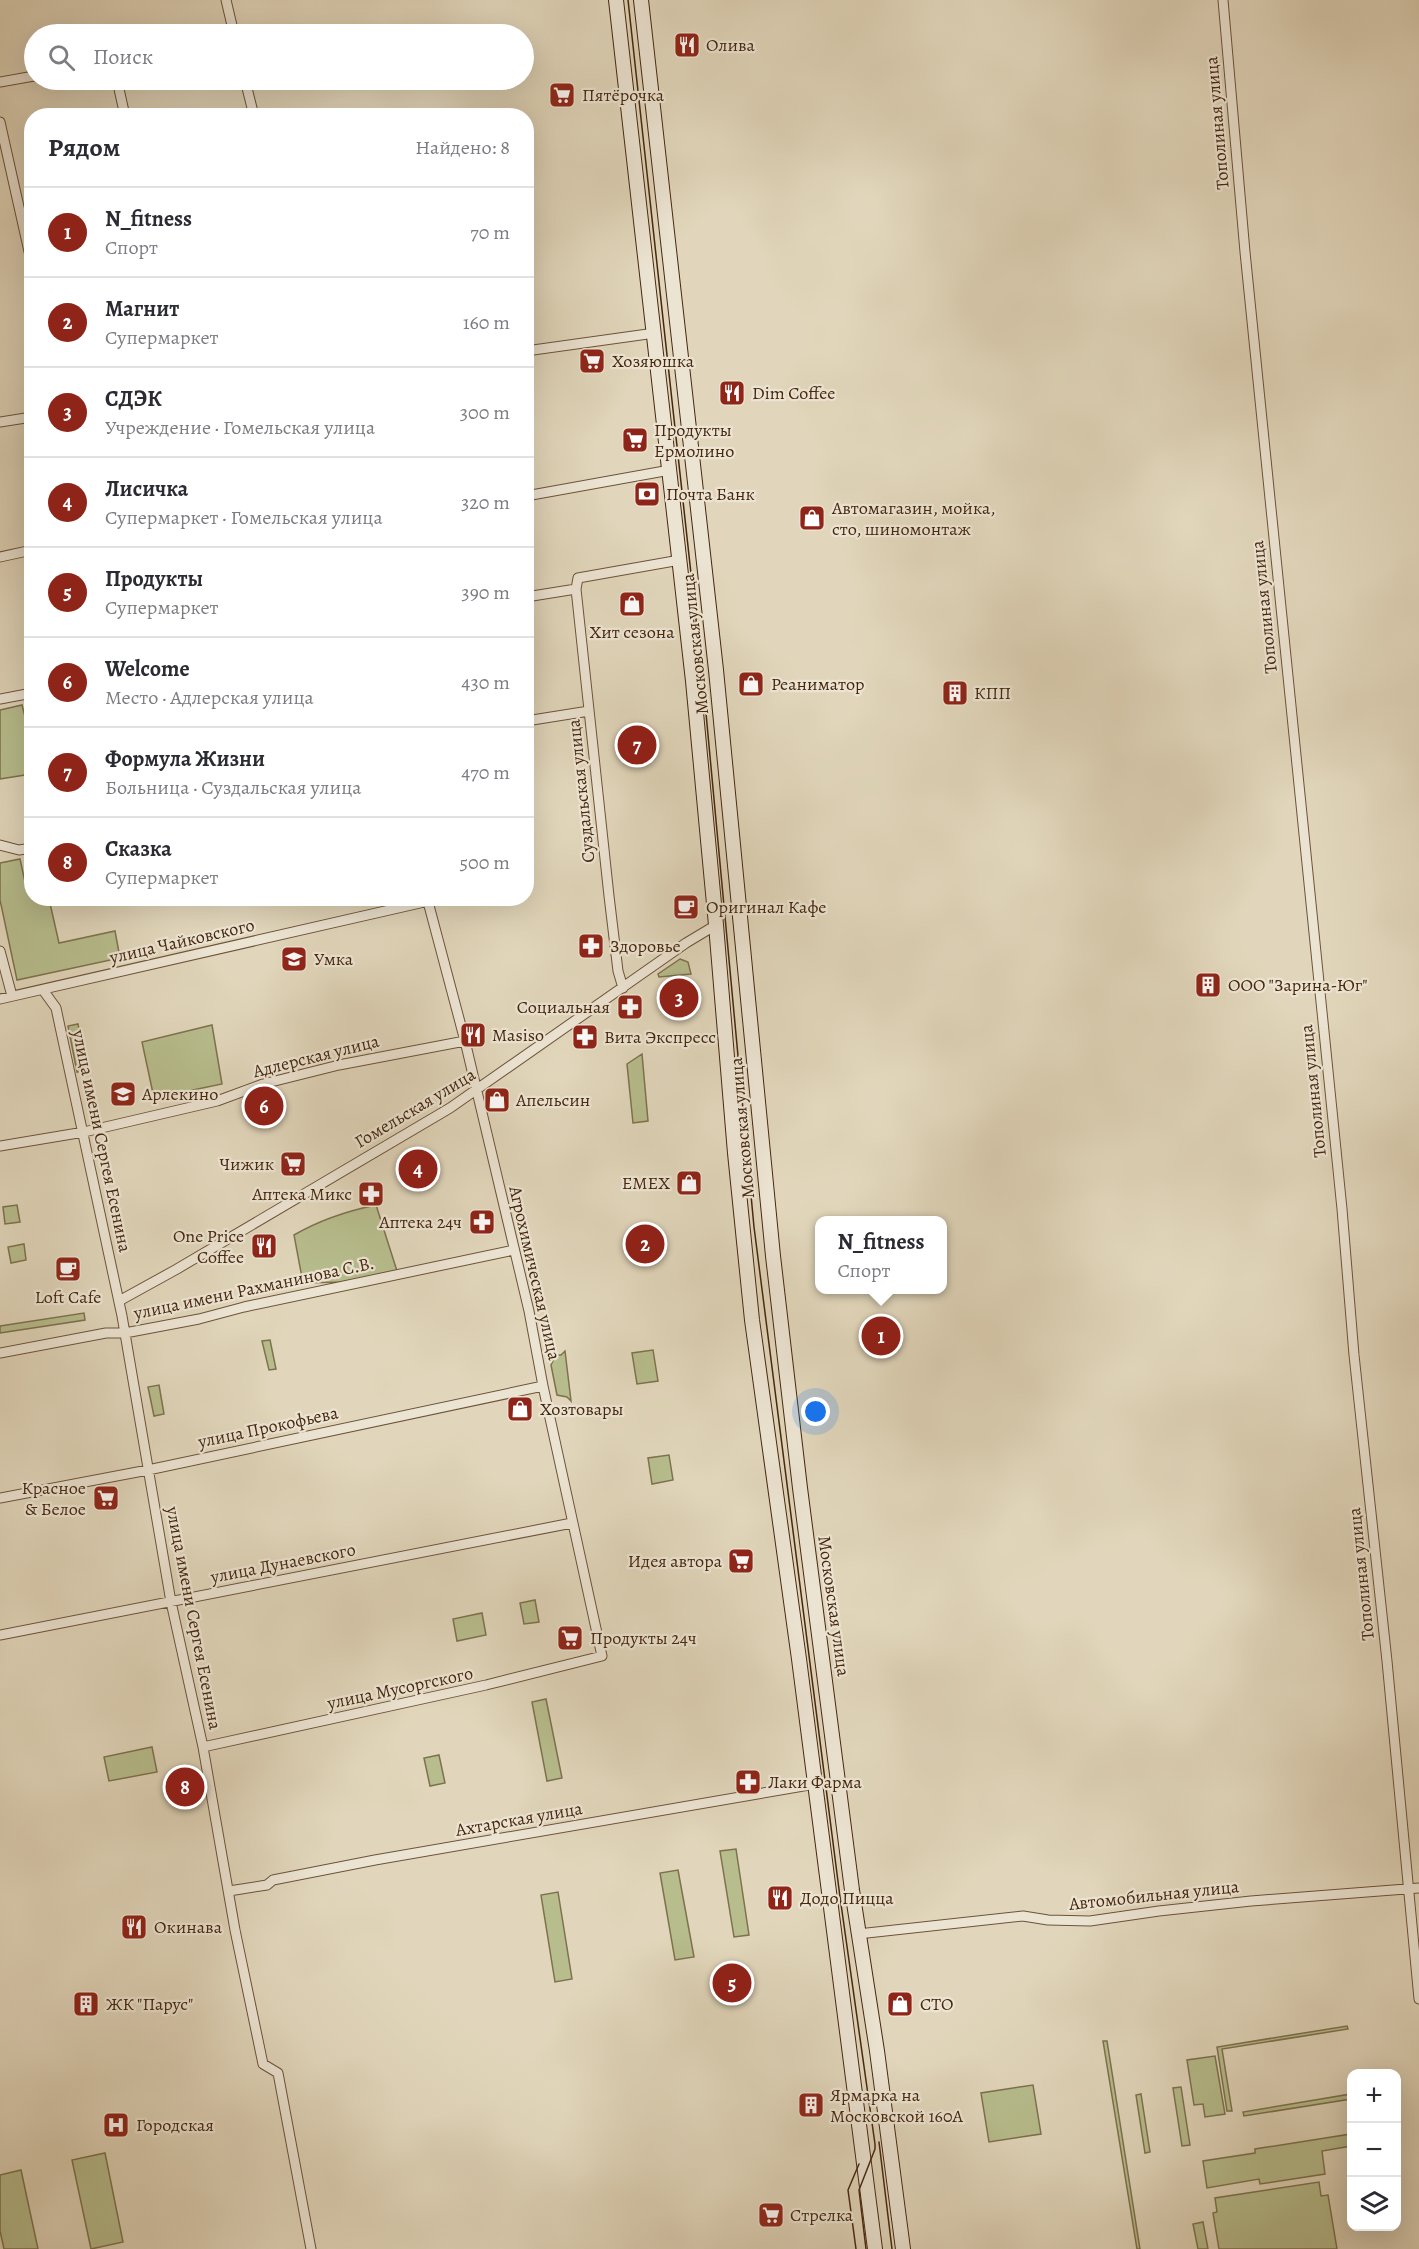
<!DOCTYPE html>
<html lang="ru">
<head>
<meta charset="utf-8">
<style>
  body { margin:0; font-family:Alegreya,serif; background:#f7f7f7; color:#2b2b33 }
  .controls { position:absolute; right:18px; bottom:18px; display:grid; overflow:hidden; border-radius:12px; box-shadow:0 6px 24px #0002 }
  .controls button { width:54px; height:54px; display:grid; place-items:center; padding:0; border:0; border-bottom:2px solid #e1e1e2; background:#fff; color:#2b2b33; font:30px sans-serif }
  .you { position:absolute; left:816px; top:1412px; width:21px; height:21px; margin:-15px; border:4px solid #fff; border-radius:50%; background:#1a73e8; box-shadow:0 0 0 9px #1a73e833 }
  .badge { display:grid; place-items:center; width:39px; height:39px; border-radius:50%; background:#8f2418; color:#fff; font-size:20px; font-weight:700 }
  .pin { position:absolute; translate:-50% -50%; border:3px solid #fff; box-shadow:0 2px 6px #0006 }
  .popup { position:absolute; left:815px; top:1216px; width:132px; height:78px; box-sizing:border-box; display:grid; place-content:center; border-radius:12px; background:#fff; filter:drop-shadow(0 2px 4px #0005); font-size:20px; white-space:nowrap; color:#7c7c81 }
  .popup b { font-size:22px; color:#2b2b33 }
  .popup::after { content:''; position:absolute; left:50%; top:100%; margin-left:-12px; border:12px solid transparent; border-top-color:#fff }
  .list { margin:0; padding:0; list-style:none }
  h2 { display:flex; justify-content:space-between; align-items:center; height:78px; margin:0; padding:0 24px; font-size:26px }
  h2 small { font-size:20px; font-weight:400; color:#7c7c81 }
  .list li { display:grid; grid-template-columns:39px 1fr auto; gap:18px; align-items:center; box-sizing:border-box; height:90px; padding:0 24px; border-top:2px solid #e1e1e2 }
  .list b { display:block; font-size:22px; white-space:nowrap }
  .list p { margin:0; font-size:20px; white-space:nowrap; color:#7c7c81 }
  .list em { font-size:20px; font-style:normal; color:#7c7c81 }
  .icon { flex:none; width:33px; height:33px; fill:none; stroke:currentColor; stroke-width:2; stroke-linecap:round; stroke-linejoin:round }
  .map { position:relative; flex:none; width:1419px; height:2249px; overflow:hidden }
  .search { position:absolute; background:#fff; box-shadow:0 6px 24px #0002; left:24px; top:24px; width:510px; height:66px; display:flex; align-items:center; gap:15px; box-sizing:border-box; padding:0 21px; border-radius:33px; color:#7c7c81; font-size:22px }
  .panel { position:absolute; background:#fff; box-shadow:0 6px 24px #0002; left:24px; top:108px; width:510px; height:798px; border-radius:24px }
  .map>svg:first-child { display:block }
  .green { fill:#b7bd8d; stroke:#7e724e; stroke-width:1.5 }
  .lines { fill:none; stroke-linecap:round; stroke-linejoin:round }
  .street-casing { stroke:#6d5339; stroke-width:11 }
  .secondary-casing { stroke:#46270e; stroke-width:16 }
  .street { stroke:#ece4d3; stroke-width:9 }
  .secondary { stroke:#ece4d3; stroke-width:14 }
  .tram { stroke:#46270e; stroke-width:1.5 }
  .labels { text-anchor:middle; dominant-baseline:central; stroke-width:4.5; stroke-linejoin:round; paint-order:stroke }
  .poi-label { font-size:18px; fill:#46270e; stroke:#ece4d3; text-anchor:start }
  .street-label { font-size:18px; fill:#46270e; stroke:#ece4d3 }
</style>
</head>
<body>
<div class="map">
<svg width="1419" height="2249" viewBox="0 0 1419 2249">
  <rect width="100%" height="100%" fill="#e1d6bb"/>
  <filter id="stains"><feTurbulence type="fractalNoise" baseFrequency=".00333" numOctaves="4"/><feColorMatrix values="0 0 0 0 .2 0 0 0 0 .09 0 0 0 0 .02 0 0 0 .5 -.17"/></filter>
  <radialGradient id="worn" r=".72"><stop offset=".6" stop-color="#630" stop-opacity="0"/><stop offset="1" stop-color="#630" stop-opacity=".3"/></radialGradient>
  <path class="green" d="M22,705L31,740V774L0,779V710Z
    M20,859L25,882L31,881L32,898L49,899L59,943L115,931L120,958L17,980L0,900V863Z
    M680,959L688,962L691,974L659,977L658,974Z
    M78,1024L87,1070L77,1072L68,1026Z
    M212,1025L222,1084L154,1098L142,1042Z
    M642,1054L648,1121L633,1123L627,1064Z
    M17,1205L20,1222L5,1224L3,1207Z
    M376,1205L397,1271L345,1282L303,1283L294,1235C320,1220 347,1211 376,1205Z
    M24,1244L26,1260L11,1263L8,1247Z
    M84,1313L85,1320L0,1333V1326Z
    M270,1340L276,1369L269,1370L262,1341Z
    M653,1350L658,1381L637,1384L632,1353Z
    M565,1351L571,1401L567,1397L557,1395L551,1365L556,1355H561Z
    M159,1385L164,1414L154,1416L148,1387Z
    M669,1455L673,1480L652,1484L648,1458Z
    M535,1600L539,1622L524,1624L520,1603Z
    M482,1613L486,1635L457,1641L453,1619Z
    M546,1699L562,1778L547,1781L532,1702Z
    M152,1747L157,1772L109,1781L104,1757Z
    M439,1755L445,1783L430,1786L424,1758Z
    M736,1849L749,1935L734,1937L720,1851Z
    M678,1870L694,1957L675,1960L660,1873Z
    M558,1892L572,1979L555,1982L541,1895Z
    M1347,2026L1348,2029L1222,2049L1232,2111H1227L1217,2047Z
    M1103,2041H1107L1140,2249H1137Z
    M1215,2056L1225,2114L1205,2117L1203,2104L1194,2105L1187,2060Z
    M1033,2085L1041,2134L989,2142L981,2093Z
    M1181,2087L1190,2145L1182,2146L1173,2088Z
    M1141,2094L1150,2152L1145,2153L1136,2095Z
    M1351,2094V2099L1244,2116L1243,2112Z
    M1351,2134V2146L1322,2151L1325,2174L1260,2184L1259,2179L1207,2188L1203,2161L1255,2153V2149Z
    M105,2153L123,2242L91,2249L72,2160Z
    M21,2170L38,2249H4L0,2231V2175Z
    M1319,2182L1321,2196L1328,2195L1337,2249H1219L1213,2213L1217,2212L1215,2198Z
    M1203,2222L1208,2249H1198L1193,2224Z"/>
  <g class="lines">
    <defs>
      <path id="street" d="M226,0L234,34
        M1223,0L1245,252L1342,1209L1354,1355L1387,1661L1419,1999
        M117,80L125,116
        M245,80L254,116
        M0,82L34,76
        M0,122L32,265
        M526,351L655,333
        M0,422L32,417
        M526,496L670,470
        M0,557L32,550
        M526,597L576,589
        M0,699L32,693
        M526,721L589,711
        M0,845L19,850L32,848
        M0,951L12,996
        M623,988L618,971L609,896L576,589L578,578L680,560
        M43,990L56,1008L122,1316L171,1602L203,1747L235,1930L263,2064L278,2073L311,2249
        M0,999L442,898
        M0,1146L84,1132L217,1101L263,1084L339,1065L465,1041
        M119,1301L177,1269L450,1108L686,943L716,925
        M0,1353L106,1333H125L199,1319L244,1307L514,1250
        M0,1498L148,1470L543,1386
        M0,1635L572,1523
        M203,1747L486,1685L602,1656L543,1386L529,1311L465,1041L427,898
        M229,1891L267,1885L273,1880L375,1860L815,1784
        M858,1934L1023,1916L1048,1920L1090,1921L1159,1911L1251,1901L1419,1888"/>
      <path id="secondary" d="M616,0L693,681L716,925L735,1153L752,1320L799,1659L875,2249
        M641,0L716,670L773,1256L800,1488L852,1890L877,2051L903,2249"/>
    </defs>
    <use href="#street" class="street-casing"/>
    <use href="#secondary" class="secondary-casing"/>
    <use href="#street" class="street"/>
    <use href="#secondary" class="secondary"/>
    <path class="tram" d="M628,0L704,692L754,1227L840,1897L875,2144V2149L859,2190L866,2249
      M879,2142L892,2249
      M856,2249L848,2190L859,2164"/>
  </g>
  <defs>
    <symbol id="restaurant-square" viewBox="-11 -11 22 22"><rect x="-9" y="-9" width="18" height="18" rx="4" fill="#8f2418" stroke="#ece4d3"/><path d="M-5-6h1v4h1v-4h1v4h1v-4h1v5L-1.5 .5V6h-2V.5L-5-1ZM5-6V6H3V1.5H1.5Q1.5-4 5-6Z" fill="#fff"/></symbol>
    <symbol id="supermarket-square" viewBox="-11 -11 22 22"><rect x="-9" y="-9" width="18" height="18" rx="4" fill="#8f2418" stroke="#ece4d3"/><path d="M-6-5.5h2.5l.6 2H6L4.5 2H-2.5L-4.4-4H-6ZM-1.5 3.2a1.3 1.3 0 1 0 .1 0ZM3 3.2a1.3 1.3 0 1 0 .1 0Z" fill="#fff"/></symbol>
    <symbol id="bank-square" viewBox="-11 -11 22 22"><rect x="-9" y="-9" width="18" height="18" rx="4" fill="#8f2418" stroke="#ece4d3"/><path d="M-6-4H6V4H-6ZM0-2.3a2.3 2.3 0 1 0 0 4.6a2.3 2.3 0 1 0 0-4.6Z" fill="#fff"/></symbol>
    <symbol id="shop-square" viewBox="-11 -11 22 22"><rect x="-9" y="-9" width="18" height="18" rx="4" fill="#8f2418" stroke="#ece4d3"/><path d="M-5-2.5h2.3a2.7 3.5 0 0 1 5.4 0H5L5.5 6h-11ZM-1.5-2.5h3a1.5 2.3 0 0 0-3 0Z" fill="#fff"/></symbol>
    <symbol id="building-square" viewBox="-11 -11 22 22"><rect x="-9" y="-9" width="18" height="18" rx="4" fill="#8f2418" stroke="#ece4d3"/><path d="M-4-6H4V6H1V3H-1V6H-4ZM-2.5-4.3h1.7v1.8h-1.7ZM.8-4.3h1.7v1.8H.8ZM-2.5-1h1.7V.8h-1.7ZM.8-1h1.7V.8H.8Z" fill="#fff"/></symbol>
    <symbol id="cafe-square" viewBox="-11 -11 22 22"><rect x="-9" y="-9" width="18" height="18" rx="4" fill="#8f2418" stroke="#ece4d3"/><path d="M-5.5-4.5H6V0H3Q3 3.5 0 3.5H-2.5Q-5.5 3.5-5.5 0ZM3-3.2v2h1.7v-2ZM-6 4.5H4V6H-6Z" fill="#fff"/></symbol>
    <symbol id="pharmacy-square" viewBox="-11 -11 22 22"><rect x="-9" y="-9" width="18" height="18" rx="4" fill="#8f2418" stroke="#ece4d3"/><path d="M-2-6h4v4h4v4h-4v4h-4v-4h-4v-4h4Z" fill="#fff"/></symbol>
    <symbol id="school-square" viewBox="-11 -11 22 22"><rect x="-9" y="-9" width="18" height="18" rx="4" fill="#8f2418" stroke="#ece4d3"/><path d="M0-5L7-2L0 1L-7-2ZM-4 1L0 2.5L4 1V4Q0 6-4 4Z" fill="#fff"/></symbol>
    <symbol id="hospital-square" viewBox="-11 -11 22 22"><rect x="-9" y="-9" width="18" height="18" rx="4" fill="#8f2418" stroke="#ece4d3"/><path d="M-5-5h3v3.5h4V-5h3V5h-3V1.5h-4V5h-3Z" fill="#fff"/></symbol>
  </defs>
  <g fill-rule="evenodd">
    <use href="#restaurant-square" x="672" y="30" width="30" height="30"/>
    <use href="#supermarket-square" x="547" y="80" width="30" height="30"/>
    <use href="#supermarket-square" x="577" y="346" width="30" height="30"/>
    <use href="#restaurant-square" x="717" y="378" width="30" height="30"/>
    <use href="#supermarket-square" x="620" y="425" width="30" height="30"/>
    <use href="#bank-square" x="632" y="479" width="30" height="30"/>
    <use href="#shop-square" x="797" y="503" width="30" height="30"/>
    <use href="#shop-square" x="617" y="589" width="30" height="30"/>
    <use href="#shop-square" x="736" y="669" width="30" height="30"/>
    <use href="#building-square" x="940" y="678" width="30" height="30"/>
    <use href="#cafe-square" x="671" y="892" width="30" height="30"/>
    <use href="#pharmacy-square" x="576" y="931" width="30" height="30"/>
    <use href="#school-square" x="279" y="944" width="30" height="30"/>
    <use href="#building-square" x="1193" y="970" width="30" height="30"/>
    <use href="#pharmacy-square" x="615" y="992" width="30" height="30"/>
    <use href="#restaurant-square" x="458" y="1020" width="30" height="30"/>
    <use href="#pharmacy-square" x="570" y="1022" width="30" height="30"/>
    <use href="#school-square" x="108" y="1079" width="30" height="30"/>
    <use href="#shop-square" x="482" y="1085" width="30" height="30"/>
    <use href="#supermarket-square" x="278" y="1149" width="30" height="30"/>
    <use href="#shop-square" x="674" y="1168" width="30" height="30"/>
    <use href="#pharmacy-square" x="356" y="1179" width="30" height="30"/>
    <use href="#pharmacy-square" x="467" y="1207" width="30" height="30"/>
    <use href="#restaurant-square" x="249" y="1231" width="30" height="30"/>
    <use href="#cafe-square" x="53" y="1254" width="30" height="30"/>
    <use href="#shop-square" x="505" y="1394" width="30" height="30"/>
    <use href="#supermarket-square" x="91" y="1483" width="30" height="30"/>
    <use href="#supermarket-square" x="726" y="1546" width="30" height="30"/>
    <use href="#supermarket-square" x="555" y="1623" width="30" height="30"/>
    <use href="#pharmacy-square" x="733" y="1767" width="30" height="30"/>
    <use href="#restaurant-square" x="765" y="1883" width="30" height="30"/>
    <use href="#restaurant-square" x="119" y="1912" width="30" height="30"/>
    <use href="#building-square" x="71" y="1989" width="30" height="30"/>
    <use href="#shop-square" x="885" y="1989" width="30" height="30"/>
    <use href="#building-square" x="796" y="2090" width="30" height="30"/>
    <use href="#hospital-square" x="101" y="2110" width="30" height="30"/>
    <use href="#supermarket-square" x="756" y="2200" width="30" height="30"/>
  </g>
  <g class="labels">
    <g class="poi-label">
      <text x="706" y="45">Олива</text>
      <text x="582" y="95">Пятёрочка</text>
      <text x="612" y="361">Хозяюшка</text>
      <text x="752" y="393">Dim Coffee</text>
      <text x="654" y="430">Продукты<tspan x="654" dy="21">Ермолино</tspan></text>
      <text x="666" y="494">Почта Банк</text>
      <text x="832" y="508">Автомагазин, мойка,<tspan x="832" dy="21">сто, шиномонтаж</tspan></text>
      <text x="632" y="632" text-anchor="middle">Хит сезона</text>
      <text x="771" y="684">Реаниматор</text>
      <text x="974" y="693">КПП</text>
      <text x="706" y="907">Оригинал Кафе</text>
      <text x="610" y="946">Здоровье</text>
      <text x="314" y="959">Умка</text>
      <text x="1228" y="985">ООО "Зарина-Юг"</text>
      <text x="610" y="1007" text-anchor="end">Социальная</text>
      <text x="492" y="1035">Masiso</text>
      <text x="604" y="1037">Вита Экспресс</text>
      <text x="142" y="1094">Арлекино</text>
      <text x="516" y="1100">Апельсин</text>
      <text x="274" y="1164" text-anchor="end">Чижик</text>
      <text x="670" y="1183" text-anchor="end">EMEX</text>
      <text x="352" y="1194" text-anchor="end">Аптека Микс</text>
      <text x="462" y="1222" text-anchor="end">Аптека 24ч</text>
      <text x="244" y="1236" text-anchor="end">One Price<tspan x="244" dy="21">Coffee</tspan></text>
      <text x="68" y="1297" text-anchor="middle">Loft Cafe</text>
      <text x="540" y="1409">Хозтовары</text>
      <text x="86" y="1488" text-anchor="end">Красное<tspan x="86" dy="21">&amp; Белое</tspan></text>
      <text x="722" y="1561" text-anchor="end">Идея автора</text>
      <text x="590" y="1638">Продукты 24ч</text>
      <text x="768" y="1782">Лаки Фарма</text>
      <text x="800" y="1898">Додо Пицца</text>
      <text x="154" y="1927">Окинава</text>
      <text x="106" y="2004">ЖК "Парус"</text>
      <text x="920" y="2004">СТО</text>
      <text x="830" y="2095">Ярмарка на<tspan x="830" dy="21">Московской 160А</tspan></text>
      <text x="136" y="2125">Городская</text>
      <text x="790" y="2215">Стрелка</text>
    </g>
    <g class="street-label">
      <text transform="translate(1217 123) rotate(-95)">Тополиная улица</text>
      <text transform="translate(1264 607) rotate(-96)">Тополиная улица</text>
      <text transform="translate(695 644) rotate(-96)">Московская улица</text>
      <text transform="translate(581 791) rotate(-96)">Суздальская улица</text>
      <text transform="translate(182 941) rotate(-13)">улица Чайковского</text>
      <text transform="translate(316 1056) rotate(-14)">Адлерская улица</text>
      <text transform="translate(1313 1091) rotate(-96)">Тополиная улица</text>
      <text transform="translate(415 1108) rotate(-31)">Гомельская улица</text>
      <text transform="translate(742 1128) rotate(-95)">Московская улица</text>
      <text transform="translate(102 1141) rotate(78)">улица имени Сергея Есенина</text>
      <text transform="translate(535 1273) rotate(77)">Агрохимическая улица</text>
      <text transform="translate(254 1288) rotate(-12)">улица имени Рахманинова С.В.</text>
      <text transform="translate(268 1427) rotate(-12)">улица Прокофьева</text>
      <text transform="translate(283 1563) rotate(-11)">улица Дунаевского</text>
      <text transform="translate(1361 1574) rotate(-96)">Тополиная улица</text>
      <text transform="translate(834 1606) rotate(82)">Московская улица</text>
      <text transform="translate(194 1618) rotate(79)">улица имени Сергея Есенина</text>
      <text transform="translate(400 1688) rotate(-12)">улица Мусоргского</text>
      <text transform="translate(519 1819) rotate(-10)">Ахтарская улица</text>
      <text transform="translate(1154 1895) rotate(-6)">Автомобильная улица</text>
    </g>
  </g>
  <rect width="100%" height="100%" filter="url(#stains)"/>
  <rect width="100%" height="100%" fill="url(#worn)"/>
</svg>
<div class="controls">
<button>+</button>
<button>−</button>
<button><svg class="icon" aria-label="layers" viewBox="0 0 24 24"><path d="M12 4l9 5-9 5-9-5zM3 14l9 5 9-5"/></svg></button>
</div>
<div class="you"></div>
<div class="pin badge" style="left:881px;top:1336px">1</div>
<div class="popup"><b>N_fitness</b>Спорт</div>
<div class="pin badge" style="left:645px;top:1244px">2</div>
<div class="pin badge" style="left:679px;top:998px">3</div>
<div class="pin badge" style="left:418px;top:1169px">4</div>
<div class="pin badge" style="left:732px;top:1983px">5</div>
<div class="pin badge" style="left:264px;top:1106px">6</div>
<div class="pin badge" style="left:637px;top:745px">7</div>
<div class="pin badge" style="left:185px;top:1787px">8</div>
<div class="search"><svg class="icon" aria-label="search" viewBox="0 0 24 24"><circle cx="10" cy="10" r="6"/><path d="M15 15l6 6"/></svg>Поиск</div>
<section class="panel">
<h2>Рядом<small>Найдено: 8</small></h2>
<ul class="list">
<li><span class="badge">1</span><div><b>N_fitness</b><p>Спорт</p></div><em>70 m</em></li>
<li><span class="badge">2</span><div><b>Магнит</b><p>Супермаркет</p></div><em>160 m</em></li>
<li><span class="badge">3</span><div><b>СДЭК</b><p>Учреждение · Гомельская улица</p></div><em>300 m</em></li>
<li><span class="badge">4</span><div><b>Лисичка</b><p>Супермаркет · Гомельская улица</p></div><em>320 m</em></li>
<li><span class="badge">5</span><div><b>Продукты</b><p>Супермаркет</p></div><em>390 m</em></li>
<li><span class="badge">6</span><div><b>Welcome</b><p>Место · Адлерская улица</p></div><em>430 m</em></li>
<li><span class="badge">7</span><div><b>Формула Жизни</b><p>Больница · Суздальская улица</p></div><em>470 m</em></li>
<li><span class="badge">8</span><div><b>Сказка</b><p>Супермаркет</p></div><em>500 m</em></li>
</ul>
</section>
</div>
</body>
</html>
